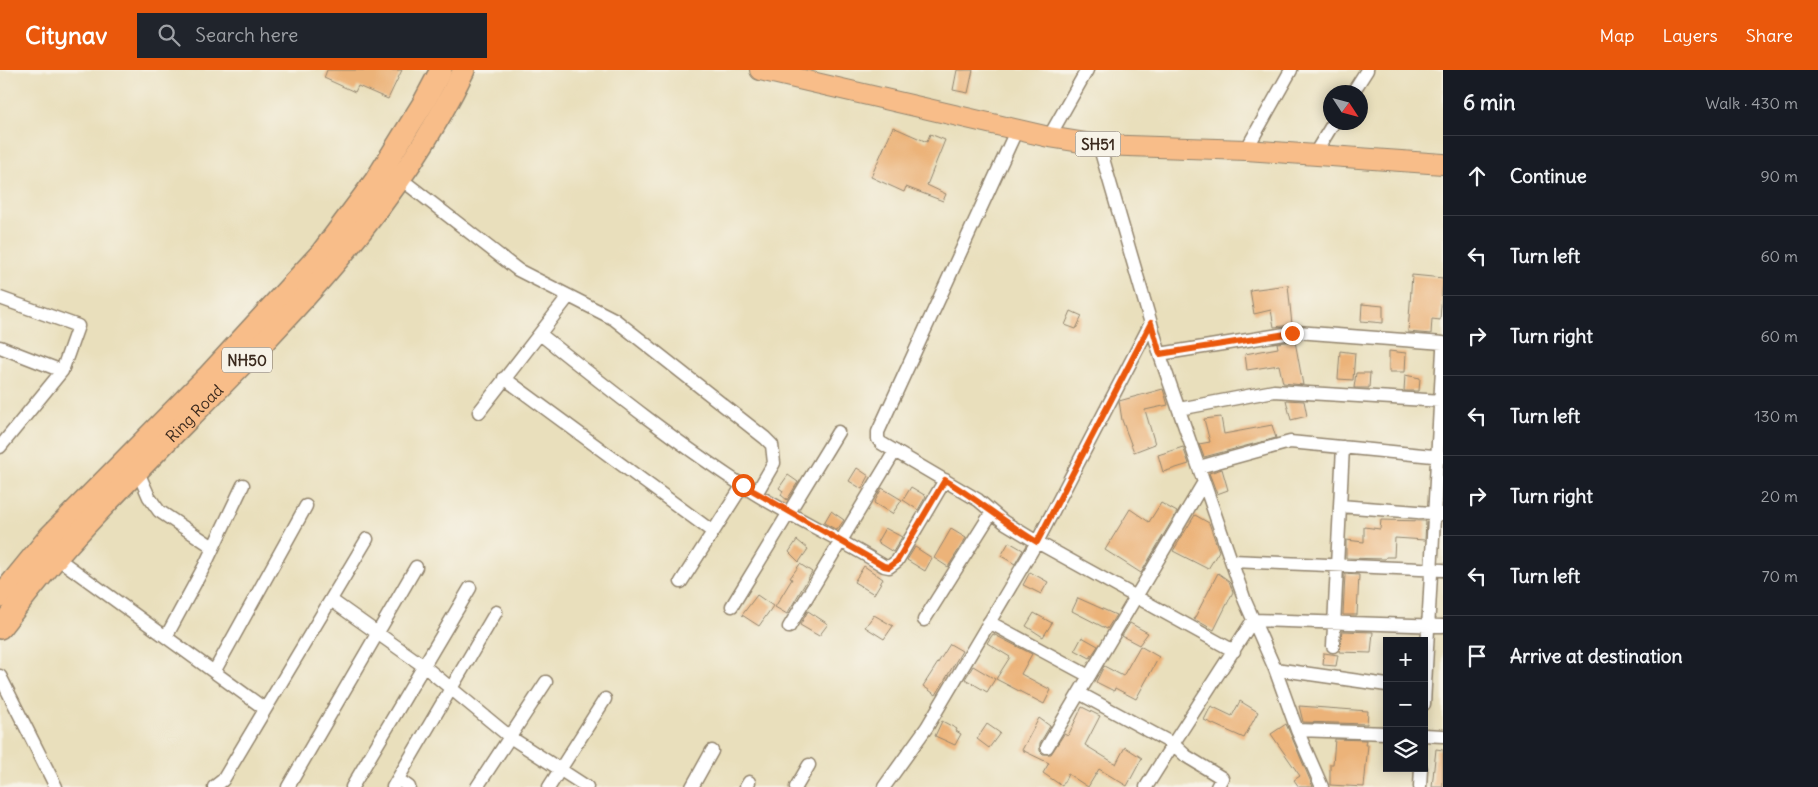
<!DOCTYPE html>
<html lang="en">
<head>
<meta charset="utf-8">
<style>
  body { margin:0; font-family:Delius,sans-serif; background:#20242c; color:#f1f3f6 }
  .controls { position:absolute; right:15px; bottom:15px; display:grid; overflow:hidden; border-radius:0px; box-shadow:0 2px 12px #0003 }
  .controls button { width:45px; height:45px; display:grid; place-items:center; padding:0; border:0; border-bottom:1px solid #363941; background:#171b24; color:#f1f3f6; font:25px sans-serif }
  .compass { position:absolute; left:1323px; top:15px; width:45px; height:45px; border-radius:50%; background:#171b24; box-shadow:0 2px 12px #0003; rotate:126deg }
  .stop { position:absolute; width:15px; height:15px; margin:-11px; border:4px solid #ea580c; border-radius:50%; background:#fff }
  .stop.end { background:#ea580c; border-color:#fff; box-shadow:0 1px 5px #0008 }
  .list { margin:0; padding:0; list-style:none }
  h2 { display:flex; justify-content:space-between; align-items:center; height:65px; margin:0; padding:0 20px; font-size:21px }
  h2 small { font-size:16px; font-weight:400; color:#9ea1a6 }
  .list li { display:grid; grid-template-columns:32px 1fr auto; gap:15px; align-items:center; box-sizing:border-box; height:80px; padding:0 20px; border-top:1px solid #363941 }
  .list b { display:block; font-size:19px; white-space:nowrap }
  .list em { font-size:16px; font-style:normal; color:#9ea1a6 }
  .icon { flex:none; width:28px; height:28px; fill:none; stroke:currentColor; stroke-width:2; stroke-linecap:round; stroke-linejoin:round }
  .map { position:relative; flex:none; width:1443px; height:717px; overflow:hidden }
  header { display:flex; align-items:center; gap:30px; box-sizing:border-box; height:70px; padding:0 25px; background:#ea580c; color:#fff }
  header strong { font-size:24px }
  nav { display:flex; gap:28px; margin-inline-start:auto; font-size:18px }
  .search { width:350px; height:45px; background:#20242c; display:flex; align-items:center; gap:12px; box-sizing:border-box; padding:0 18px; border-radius:0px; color:#9ea1a6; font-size:19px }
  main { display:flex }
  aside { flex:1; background:#171b24 }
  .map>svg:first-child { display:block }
  .building { fill:#ecb379 }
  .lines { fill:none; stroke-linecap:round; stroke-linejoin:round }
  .minor-casing { stroke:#92846d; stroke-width:15 }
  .primary-casing { stroke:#92846d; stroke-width:22 }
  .trunk-casing { stroke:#92846d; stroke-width:24 }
  .minor { stroke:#fff; stroke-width:12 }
  .primary { stroke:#f8bd89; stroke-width:20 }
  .trunk { stroke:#f8bd89; stroke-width:21 }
  .route { stroke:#ea580c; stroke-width:6 }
  .labels { text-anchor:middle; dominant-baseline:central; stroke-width:4.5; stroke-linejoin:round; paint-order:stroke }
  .shield { fill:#f7f3e8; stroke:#73665b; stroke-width:1 }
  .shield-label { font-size:15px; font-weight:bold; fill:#3b2a1e }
  .street-label { font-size:16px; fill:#3b2a1e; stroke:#f7f3e8 }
</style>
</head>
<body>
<header>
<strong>Citynav</strong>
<div class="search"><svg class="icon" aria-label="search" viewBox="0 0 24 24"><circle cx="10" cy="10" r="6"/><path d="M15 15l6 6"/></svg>Search here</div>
<nav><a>Map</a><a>Layers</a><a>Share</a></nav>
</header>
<main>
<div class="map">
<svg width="1443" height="717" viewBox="0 0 1443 717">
  <rect width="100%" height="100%" fill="#f7f3e8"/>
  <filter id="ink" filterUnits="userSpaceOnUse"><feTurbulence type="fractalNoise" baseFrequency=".02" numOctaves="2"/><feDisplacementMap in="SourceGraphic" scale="10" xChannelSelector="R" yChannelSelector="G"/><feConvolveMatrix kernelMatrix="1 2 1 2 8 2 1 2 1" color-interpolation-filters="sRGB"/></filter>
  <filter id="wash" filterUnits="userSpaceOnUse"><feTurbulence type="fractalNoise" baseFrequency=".0096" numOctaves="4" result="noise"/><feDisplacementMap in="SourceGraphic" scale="20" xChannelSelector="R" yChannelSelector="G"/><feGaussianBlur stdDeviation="1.12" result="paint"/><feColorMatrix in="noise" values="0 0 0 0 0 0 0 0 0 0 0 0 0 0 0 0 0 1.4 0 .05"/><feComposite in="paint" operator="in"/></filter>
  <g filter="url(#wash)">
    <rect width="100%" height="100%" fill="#e9dfbc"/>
    <g id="blocks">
      <path class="building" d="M327,0H402L388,29L358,16L355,22L324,8Z
        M957,0H973L968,23L953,20Z
        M893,57L927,72L930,64L945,70L927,115L946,124L943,131L906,117L904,122L871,107Z
        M1412,205L1443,208L1440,250L1432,249L1431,264L1408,262Z
        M1288,215L1292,255L1274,257L1271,240L1254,244L1250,220Z
        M1362,234L1383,236V253L1361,251Z
        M1071,241L1082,246L1076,259L1065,255Z
        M1295,271L1303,315L1283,313L1279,295L1247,300L1245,284L1278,278L1277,273Z
        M1340,281L1355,283L1353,310L1338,309Z
        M1389,281L1406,283L1405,302H1389Z
        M1356,303H1370L1369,318H1354Z
        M1405,305L1420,308L1419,321H1404Z
        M1163,319L1168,335L1145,340L1155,374L1134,382L1122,350L1119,331Z
        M1286,330L1304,331L1307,346L1291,350Z
        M1221,347L1224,364L1272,355L1276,368L1204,387L1199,374L1210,372L1204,349Z
        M1183,377L1189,394L1163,402L1158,385Z
        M857,398L869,406L862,419L849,411Z
        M1222,399L1228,420L1217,424L1209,403Z
        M788,405L798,412L787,430L781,425L783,421L779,418Z
        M911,417L926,426L918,440L903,430Z
        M882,418L902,430L892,444L874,433Z
        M1161,433L1177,442L1141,503L1105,480L1130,439L1149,452Z
        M831,441L844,450L837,460L824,453Z
        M1195,445L1209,453L1219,481L1208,499L1173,481Z
        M1381,450L1426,451L1425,470L1395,468L1394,487H1386L1385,489L1346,488V470L1364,472V457L1380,459Z
        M885,458L902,467L893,482L877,472Z
        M951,459L966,468L948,497L934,488Z
        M797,470L808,479L799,492L789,482Z
        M1009,472L1023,480L1015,494L1001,486Z
        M915,477L932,488L925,501L907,490Z
        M800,494L812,502L787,544L775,537L792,509L790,508Z
        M864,496L883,509L874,524L854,512Z
        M1030,502L1048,512L1041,524L1023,515Z
        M1218,503L1229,511L1233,522L1214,560L1194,549Z
        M1345,504L1359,505L1357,545H1343Z
        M757,525L773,536L759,556L742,545Z
        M1078,528L1116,545L1107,559L1072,541Z
        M808,541L828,554L819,566L800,555Z
        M1034,543L1052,553L1043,567L1026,556Z
        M874,545L893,556L884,569L865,557Z
        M1130,553L1148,563L1139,575L1122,566Z
        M1342,561L1373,562L1371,583L1339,582Z
        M993,564L1032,584L1021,604L1051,620L1044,634L996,609L1010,587L987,573Z
        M1082,567L1098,576L1090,588L1075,580Z
        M950,574L962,581L936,625L923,616Z
        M1140,576L1159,587L1136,629L1115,618L1114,621L1096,612L1104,596L1123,606Z
        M1324,583L1338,585L1336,596L1323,595Z
        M973,596L995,609L987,622L965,609Z
        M1240,631L1258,642L1244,668L1204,650L1211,636L1232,646Z
        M1299,636L1368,641L1367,654L1303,652Z
        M1082,637L1100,646L1085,675L1116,694L1125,677L1142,688L1127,716L1099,699L1088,717L1068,704L1062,716L1043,703L1049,693L1022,680L1039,648L1050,656L1040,673V681L1043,684H1051L1064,664L1068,666Z
        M942,651L957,659L956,661L961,664L955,675L935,666Z
        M987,654L1000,663L989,678L977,669Z
        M1286,654L1290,663L1313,717H1299L1294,710L1300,706L1271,664Z
        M1335,669L1366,670L1365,675H1368L1364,717L1330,715V694H1333Z
        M1436,679L1443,680V717H1432Z"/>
    </g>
  </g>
  <g filter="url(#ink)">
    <use href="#blocks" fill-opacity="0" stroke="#92846d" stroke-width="1"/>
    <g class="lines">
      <defs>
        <path id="minor" d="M1353,22L1367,0
          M1017,59L878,362V369L881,373L978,430L1004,452L1037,472L1151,253
          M1049,67L1087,0
          M1099,75L1161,288L1245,531L1275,599L1297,660L1387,663
          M1246,80L1291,0
          M1314,85L1334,52
          M401,109L518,200L614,249L765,368L772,375L774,393L756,424
          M0,228L78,256L62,301L0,377
          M540,264C609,319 679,375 754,423C796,449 842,470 884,496L889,497L897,491L945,410
          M0,277L62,301
          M1160,284L1297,262L1443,273
          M504,308L713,462
          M1179,339L1274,321L1443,331
          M479,342L569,226
          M1343,377L1340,436L1443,444
          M1199,397L1290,372L1443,387
          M138,402L149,427L159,441L213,477
          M57,488L265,639
          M1232,491L1443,500
          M681,512L743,415
          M331,530L425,597L510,667L587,717
          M732,536L838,362
          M924,550L992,442
          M989,552L1089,606
          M789,557L895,381
          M166,567L205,495L243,415
          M1333,576L1340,436
          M1275,599L1387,615
          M214,602L306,436
          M0,606L56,717
          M1079,623L1173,674L1146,717
          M1424,634L1443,280
          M1297,660L1322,717
          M1424,665L1443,666
          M1047,677L1204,412
          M398,709L409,717
          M214,717L223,710L367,469
          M288,717L416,497
          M352,717L470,518
          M393,717L496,542
          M477,717L546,612
          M549,717L605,629
          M692,717L712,681
          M746,717L749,712
          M796,717L809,695
          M884,717L927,657L1037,472L1234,581
          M1217,717L1222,708L1186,686L1173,674L1253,550L1443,556
          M1420,717L1421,698"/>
        <path id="primary" d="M760,0L1049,67L1099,75L1246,80L1443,94"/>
        <g id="trunk">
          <path d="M0,527L49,467L207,307L322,182L375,111L424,32L441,0"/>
          <path id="s1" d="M0,558C24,527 48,496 74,468C211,317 374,187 464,0"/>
        </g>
      </defs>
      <use href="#minor" class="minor-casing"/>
      <use href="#primary" class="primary-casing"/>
      <use href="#trunk" class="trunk-casing"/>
      <use href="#minor" class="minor"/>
      <use href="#primary" class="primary"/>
      <use href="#trunk" class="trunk"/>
    </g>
  </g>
  <g class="lines" filter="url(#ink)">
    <path class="route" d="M743,415L884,496L889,497L897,491L945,410C977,429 1005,453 1037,472L1151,253L1160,284L1292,263"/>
  </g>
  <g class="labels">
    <g class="shield">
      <rect x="1075.5" y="61.5" width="45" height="25" rx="4"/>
      <rect x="222" y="277.5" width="50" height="25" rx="4"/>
    </g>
    <g class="shield-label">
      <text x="1098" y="74">SH51</text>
      <text x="247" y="290">NH50</text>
    </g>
    <g class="street-label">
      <text stroke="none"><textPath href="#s1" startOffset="290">Ring Road</textPath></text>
    </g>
  </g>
</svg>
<div class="controls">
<button>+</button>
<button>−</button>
<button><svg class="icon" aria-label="layers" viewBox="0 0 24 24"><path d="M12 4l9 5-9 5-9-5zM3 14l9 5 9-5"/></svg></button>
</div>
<svg class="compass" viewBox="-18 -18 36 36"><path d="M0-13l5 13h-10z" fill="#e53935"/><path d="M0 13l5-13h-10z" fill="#9ea1a6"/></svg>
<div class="stop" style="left:743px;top:415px"></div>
<div class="stop end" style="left:1292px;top:263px"></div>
</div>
<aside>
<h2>6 min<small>Walk · 430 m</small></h2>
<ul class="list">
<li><svg class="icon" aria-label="ahead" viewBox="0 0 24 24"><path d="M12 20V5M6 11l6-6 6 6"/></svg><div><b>Continue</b></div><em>90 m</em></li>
<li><svg class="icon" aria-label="left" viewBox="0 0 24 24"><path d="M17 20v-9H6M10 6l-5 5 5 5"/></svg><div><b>Turn left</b></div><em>60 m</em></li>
<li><svg class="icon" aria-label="right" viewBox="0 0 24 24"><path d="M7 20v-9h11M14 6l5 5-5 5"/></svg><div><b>Turn right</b></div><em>60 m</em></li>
<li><svg class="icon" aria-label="left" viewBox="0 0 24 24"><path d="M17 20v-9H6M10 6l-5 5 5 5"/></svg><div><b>Turn left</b></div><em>130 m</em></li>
<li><svg class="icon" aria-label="right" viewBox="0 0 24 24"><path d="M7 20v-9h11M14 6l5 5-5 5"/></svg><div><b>Turn right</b></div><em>20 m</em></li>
<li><svg class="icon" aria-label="left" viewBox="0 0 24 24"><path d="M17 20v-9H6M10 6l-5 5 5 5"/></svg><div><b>Turn left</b></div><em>70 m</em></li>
<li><svg class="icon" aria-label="arrive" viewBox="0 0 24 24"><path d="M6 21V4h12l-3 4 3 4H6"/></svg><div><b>Arrive at destination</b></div></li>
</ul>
</aside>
</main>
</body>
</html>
